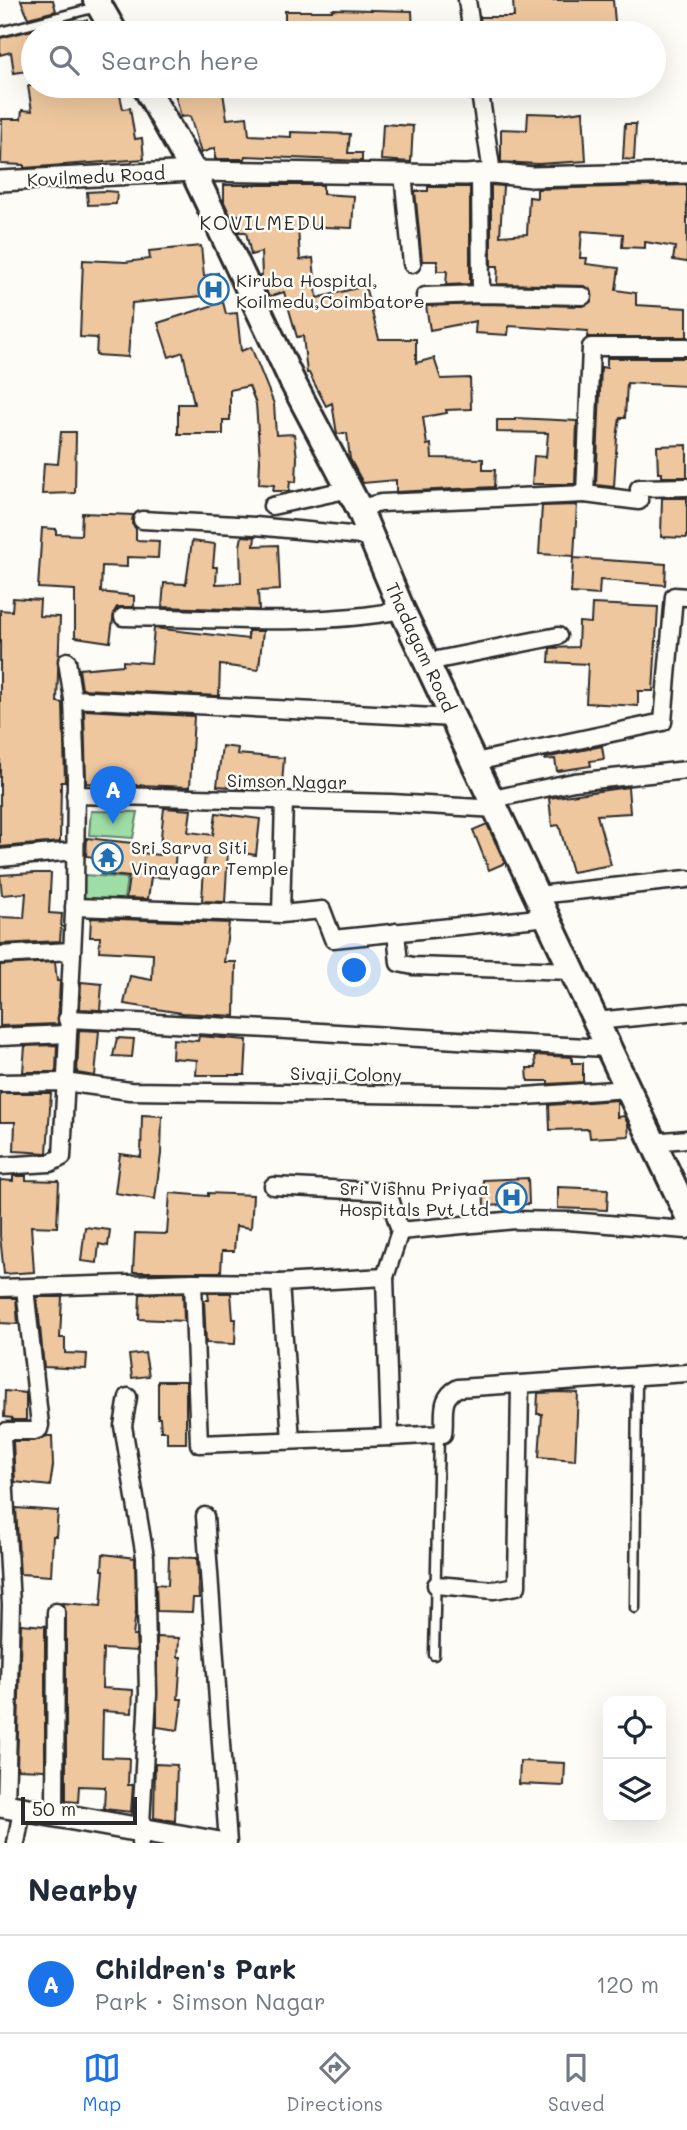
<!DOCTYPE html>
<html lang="en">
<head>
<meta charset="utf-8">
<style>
	body { margin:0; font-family:Mali,sans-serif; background:#f2f2f3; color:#1f2937 }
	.controls { position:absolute; right:21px; bottom:21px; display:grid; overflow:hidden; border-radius:14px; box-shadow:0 7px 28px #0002 }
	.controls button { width:63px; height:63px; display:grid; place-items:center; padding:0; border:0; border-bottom:2px solid #e0e1e3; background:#fff; color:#1f2937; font:35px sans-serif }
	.scale { position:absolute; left:21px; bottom:18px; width:116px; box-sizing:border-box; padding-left:7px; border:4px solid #2b2b2b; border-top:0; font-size:19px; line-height:24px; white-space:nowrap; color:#2b2b2b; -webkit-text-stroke:5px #fdfcf7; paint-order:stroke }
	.you { position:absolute; left:355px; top:971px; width:24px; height:24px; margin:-18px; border:5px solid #fff; border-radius:50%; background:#1a73e8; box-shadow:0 0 0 10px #1a73e833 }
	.badge { display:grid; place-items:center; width:46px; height:46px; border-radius:50%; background:#1a73e8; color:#fff; font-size:23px; font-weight:700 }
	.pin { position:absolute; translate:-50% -58px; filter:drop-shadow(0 2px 4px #0008) }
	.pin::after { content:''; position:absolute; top:37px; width:24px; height:21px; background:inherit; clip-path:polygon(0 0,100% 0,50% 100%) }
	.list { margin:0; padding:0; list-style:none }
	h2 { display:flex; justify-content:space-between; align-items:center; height:91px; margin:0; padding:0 28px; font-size:30px }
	h2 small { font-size:23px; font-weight:400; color:#747a83 }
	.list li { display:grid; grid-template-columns:46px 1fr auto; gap:21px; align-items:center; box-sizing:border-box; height:98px; padding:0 28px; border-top:2px solid #e0e1e3 }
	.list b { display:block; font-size:26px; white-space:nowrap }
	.list p { margin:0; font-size:23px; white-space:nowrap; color:#747a83 }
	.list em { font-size:23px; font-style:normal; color:#747a83 }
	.icon { flex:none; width:38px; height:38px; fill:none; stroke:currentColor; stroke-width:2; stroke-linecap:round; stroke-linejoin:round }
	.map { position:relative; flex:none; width:687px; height:1843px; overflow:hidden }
	.search { position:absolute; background:#fff; box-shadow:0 7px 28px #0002; left:21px; right:21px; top:21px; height:77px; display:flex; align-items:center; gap:18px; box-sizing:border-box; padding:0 24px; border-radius:38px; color:#747a83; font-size:26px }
	.sheet { height:189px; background:#fff }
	nav { display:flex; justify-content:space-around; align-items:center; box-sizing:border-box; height:98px; border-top:2px solid #e0e1e3; background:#fff; font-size:19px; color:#747a83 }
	nav a { display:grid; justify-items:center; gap:4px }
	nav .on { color:#1a73e8 }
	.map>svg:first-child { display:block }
	.green { fill:#9edea6; stroke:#648468; stroke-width:2 }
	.building { fill:#eec79e; stroke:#2b2b2b; stroke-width:2 }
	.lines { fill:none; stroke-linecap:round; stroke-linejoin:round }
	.service-casing { stroke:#2b2b2b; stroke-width:13 }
	.minor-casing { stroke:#2b2b2b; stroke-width:21 }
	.tertiary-casing { stroke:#2b2b2b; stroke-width:24 }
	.secondary-casing { stroke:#2b2b2b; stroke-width:28 }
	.primary-casing { stroke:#2b2b2b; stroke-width:30 }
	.service { stroke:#fdfcf7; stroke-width:8 }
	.minor { stroke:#fdfcf7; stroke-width:16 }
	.tertiary { stroke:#fdfcf7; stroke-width:19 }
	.secondary { stroke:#fdfcf7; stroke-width:23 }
	.primary { stroke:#fdfcf7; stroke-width:24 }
	.labels { text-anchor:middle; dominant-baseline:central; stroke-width:5; stroke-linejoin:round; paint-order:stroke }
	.street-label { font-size:18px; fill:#2b2b2b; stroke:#fdfcf7 }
	.poi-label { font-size:18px; fill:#2b2b2b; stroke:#fdfcf7; text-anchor:start }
	.neighbourhood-label { font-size:19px; letter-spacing:2px; fill:#2b2b2b; stroke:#fdfcf7 }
</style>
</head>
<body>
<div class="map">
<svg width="687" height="1843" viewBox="0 0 687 1843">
	<rect width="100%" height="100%" fill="#fdfcf7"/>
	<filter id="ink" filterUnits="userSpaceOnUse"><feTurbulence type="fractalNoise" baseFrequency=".0143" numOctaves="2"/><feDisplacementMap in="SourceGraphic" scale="14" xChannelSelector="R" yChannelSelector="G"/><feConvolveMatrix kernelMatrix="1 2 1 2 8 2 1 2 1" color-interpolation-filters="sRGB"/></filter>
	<g filter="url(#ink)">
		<g class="green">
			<polygon points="91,811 138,812 133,838 89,835"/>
			<polygon points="84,875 127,878 123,905 80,903"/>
		</g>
		<g class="building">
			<polygon points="21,0 53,0 56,11 28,18"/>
			<polygon points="513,0 613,0 616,33 482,33 480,17 514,17"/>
			<polygon points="332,9 412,11 413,33 285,33 285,11 332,11"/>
			<polygon points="87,20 89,33 33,33 33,70 14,73 11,52 0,55 0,38 60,23"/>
			<polygon points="28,86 118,86 123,109 130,108 135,139 142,138 144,159 24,168 24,165 1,164 2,119 21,119 22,110 32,111"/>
			<polygon points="173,86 222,86 227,119 247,117 249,135 291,137 291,132 350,134 348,153 362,153 362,161 245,156 244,159 215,159 215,148 201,153 190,116 181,117"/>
			<polygon points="583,111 586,161 538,164 501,162 501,129 527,130 528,113 560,114"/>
			<polygon points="383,124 413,126 411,162 381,160"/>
			<polygon points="625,124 636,124 634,160 623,159"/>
			<polygon points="224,185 323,185 323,194 354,196 352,228 298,226 300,260 313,258 317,298 365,286 379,339 416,339 416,363 434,358 441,379 470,378 471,409 446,410 447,413 423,417 427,445 431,444 432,458 483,459 483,470 495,470 494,487 396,492 396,480 363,483 350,459 347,433 337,434 332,403 326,406 309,373 307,373 303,336 297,337 284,292 269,297 260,276 262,275 261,252 251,255 246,232 239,232 239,215 230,215 224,202"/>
			<polygon points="491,185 503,186 500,236 527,234 529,197 537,198 537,189 687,185 687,262 673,260 675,247 645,242 645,248 622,247 623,234 582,231 580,258 587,258 586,264 619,268 616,290 636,293 636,305 687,308 687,337 587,337 588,331 509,326 508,335 475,333 476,321 430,330 426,306 481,304 583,306 592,301 592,292 584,286 497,284 498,266 491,266"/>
			<polygon points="428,187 470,187 470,284 446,285 447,271 437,271 437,261 422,261 415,191 428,191"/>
			<polygon points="105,191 117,192 116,204 88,205 87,192"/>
			<polygon points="201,246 204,276 218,273 222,294 132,303 128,357 96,355 97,338 80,337 83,260 126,262 150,259 149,251"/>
			<polygon points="223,302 226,314 237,313 241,351 251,347 274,404 276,435 294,434 297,458 296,482 290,481 289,491 273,491 274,485 259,484 260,460 256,404 249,386 230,390 230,420 223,420 223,434 178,434 178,404 194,404 183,352 169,357 158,323"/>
			<polygon points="607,358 687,358 687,386 627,383 625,418 620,418 617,437 614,487 596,485 601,367 607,368"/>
			<polygon points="515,418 577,421 575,484 532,484 534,456 546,457 548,433 497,432 497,420 515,420"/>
			<polygon points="61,432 76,432 75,493 42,494 44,463 58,464"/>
			<polygon points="687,445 687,477 662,477 662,473 658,473 657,446"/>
			<polygon points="662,498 687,498 687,538 661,537"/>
			<polygon points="577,505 574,556 539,554 542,506"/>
			<polygon points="82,513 133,515 132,524 136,529 136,540 159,541 158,558 127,557 127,567 102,566 101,592 134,596 134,607 117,607 114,612 110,642 75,637 75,590 38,588 42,528 56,529 56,534 81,535"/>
			<polygon points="242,536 255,537 254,546 278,545 280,590 258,591 259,610 162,607 164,583 186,584 192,541 215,544 213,567 217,567 216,584 241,583 240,546"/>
			<polygon points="573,558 666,564 665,585 600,580 599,595 571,593"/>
			<polygon points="13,598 40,600 39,616 60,617 57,702 63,703 65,782 61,782 60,842 0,847 0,610 12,611"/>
			<polygon points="592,604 658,607 653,691 638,691 638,706 586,703 588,664 549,662 550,648 578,647 579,622 591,623"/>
			<polygon points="154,628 248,639 248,631 263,631 259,667 258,670 220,665 219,696 82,689 79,669 123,665 123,661 151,663"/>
			<polygon points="84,710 194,716 190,787 86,783"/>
			<polygon points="222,746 238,748 237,754 284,758 282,784 262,783 261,789 217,786"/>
			<polygon points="602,746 604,759 590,761 591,766 557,771 555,759 545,760 545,758"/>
			<polygon points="628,787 630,813 597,815 611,865 572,872 559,825 552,826 549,798"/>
			<polygon points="164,808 191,810 188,832 213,835 216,813 260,819 256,855 228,851 225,902 202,901 205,850 176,847 174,878 151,877 148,899 126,898 129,877 101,874 101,858 86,856 87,838 132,843 132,852 159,855"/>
			<polygon points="487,824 505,863 489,870 473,830"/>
			<polygon points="35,873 51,873 49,913 62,914 60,941 0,944 0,917 24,918 26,893 2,895 0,875"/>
			<polygon points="91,918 229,923 224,962 236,962 235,1016 182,1013 124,1004 130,976 152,980 153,954 99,951 100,937 90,937"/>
			<polygon points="55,962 57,981 60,981 58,1024 0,1026 0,965"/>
			<polygon points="81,982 102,984 100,1010 80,1009"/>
			<polygon points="79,1030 99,1031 95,1076 77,1073"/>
			<polygon points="199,1036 247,1040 245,1075 196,1075 197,1060 172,1058 173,1039 198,1041"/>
			<polygon points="117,1038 134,1039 132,1057 113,1056"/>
			<polygon points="57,1045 56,1072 23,1072 25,1046"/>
			<polygon points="535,1055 572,1057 572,1063 583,1063 583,1082 548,1084 548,1081 528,1081 527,1068 536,1068"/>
			<polygon points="0,1093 51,1093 47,1153 14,1151 15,1122 0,1122"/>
			<polygon points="617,1100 617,1117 624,1116 628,1124 629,1136 590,1138 589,1129 550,1130 549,1105"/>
			<polygon points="142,1115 162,1116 161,1154 155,1199 115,1193 120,1154 141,1157"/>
			<polygon points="13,1176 26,1176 26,1180 59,1181 57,1227 31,1226 34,1272 4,1274 0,1236 0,1180 13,1181"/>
			<polygon points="528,1178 529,1204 484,1206 483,1180"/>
			<polygon points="558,1187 608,1189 607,1210 558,1208"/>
			<polygon points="170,1193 208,1196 208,1193 253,1195 251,1228 236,1226 234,1251 222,1251 221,1272 133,1272 135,1233 167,1234"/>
			<polygon points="85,1227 110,1230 108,1246 99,1244 97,1263 81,1261"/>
			<polygon points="183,1293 184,1321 139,1319 140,1294"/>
			<polygon points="208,1293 231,1293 233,1319 236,1319 235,1344 206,1343 204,1300 209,1300"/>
			<polygon points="37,1297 62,1297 60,1338 65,1338 65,1353 87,1354 86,1369 44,1367"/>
			<polygon points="0,1298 16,1298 18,1324 0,1323"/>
			<polygon points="145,1353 149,1376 132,1378 129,1355"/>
			<polygon points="158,1381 186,1381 186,1443 167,1443 167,1431 161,1431 160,1418 158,1418"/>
			<polygon points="5,1391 26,1393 26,1420 12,1420 12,1418 4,1417"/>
			<polygon points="561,1392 578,1393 575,1460 539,1457 542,1414 537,1414 538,1393"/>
			<polygon points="47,1436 52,1436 53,1466 50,1486 15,1482 13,1441 34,1441"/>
			<polygon points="16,1508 58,1511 56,1536 53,1536 51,1576 20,1574"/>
			<polygon points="103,1554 135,1558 136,1610 133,1636 136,1636 137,1651 103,1649 102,1688 133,1690 132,1713 103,1711 102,1757 129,1758 128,1785 133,1785 131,1812 104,1809 105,1787 79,1786 78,1802 66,1801 66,1612 62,1603 101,1606 104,1570 102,1570"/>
			<polygon points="169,1557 197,1558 199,1598 193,1598 192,1612 157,1611 156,1584 168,1585"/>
			<polygon points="21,1624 45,1626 45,1770 17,1769"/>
			<polygon points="157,1637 179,1638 178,1657 181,1657 178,1699 182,1699 178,1730 157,1727"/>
			<polygon points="520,1761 565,1763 564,1786 519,1784"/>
			<polygon points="155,1764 177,1765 175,1821 154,1818"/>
		</g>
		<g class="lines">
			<defs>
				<g id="service">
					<polyline points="0,32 97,7"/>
					<polyline points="635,1608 637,1376"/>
					<polyline points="434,1655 439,1436"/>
				</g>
				<g id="minor">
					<polyline points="467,0 472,33"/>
					<polyline points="479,86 492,173"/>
					<polyline points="403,174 412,264"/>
					<polyline points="480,174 481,294"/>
					<polyline points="425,296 481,294 583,296"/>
					<polyline points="585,494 639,501 639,488 687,487"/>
					<polyline points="272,506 350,489"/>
					<polyline points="359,508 381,503 585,494 591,347 687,347"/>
					<polyline points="142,520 255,526 372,537"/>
					<path d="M123,617C213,618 315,627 402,610"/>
					<polyline points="427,662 558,636"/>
					<polyline points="73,699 454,718"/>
					<polyline points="475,762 663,722 674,596 687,597"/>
					<polyline points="75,795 391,803 497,809"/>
					<polyline points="493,799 574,782 687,770"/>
					<polyline points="0,858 74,851"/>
					<polyline points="538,895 687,879"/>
					<polyline points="74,907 281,914 322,910 333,939 548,917"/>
					<polyline points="281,914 284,800"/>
					<polyline points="396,932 399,963 413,966 573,971"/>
					<polyline points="0,955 71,951"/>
					<path d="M67,1019C248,1026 428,1040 609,1048"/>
					<polyline points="596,1021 687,1012"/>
					<polyline points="0,1037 67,1034"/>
					<polyline points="0,1083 64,1082 130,1091 525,1096 628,1089"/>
					<polyline points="653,1142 687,1139"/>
					<polyline points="0,1166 50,1163 62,1157 75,893 76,778 73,699 67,661"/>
					<polyline points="273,1186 388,1192 400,1231 385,1277"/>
					<polyline points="400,1231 515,1220 568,1221 687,1230"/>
					<polyline points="193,1282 199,1444 390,1437"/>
					<polyline points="280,1283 291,1440"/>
					<path d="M0,1288L193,1282L280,1283L385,1277L390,1437L443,1434C446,1415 438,1399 458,1388L687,1373"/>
					<polyline points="128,1397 123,1426 145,1557 148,1694 140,1843"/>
					<polyline points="205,1516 228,1843"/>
					<polyline points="436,1585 494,1590 517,1586 520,1385"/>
					<polyline points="6,1806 11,1605 2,1436 7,1431 34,1431 39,1429 40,1425 25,1288"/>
					<polyline points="55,1815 56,1612"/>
					<polyline points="16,1843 22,1810"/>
				</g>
				<polyline id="tertiary" points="0,181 193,171 466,175 492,173 532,177 687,173"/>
				<polyline id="secondary" points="0,1805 214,1843"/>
				<g id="primary">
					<polyline points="96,0 115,33"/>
					<polyline points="145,86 193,171 292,381 359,508 402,610 687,1214"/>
				</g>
			</defs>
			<use href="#service" class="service-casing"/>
			<use href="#minor" class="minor-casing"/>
			<use href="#tertiary" class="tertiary-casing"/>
			<use href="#secondary" class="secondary-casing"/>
			<use href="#primary" class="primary-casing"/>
			<use href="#service" class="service"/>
			<use href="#minor" class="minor"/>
			<use href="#tertiary" class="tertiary"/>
			<use href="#secondary" class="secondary"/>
			<use href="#primary" class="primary"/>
		</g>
	</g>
	<defs>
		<symbol id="hospital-ring" viewBox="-11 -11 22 22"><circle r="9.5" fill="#fdfcf7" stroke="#1f6fb2" stroke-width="1.5"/><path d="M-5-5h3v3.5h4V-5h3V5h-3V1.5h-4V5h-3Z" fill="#1f6fb2"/></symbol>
		<symbol id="temple-ring" viewBox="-11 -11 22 22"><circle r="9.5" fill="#fdfcf7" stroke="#1f6fb2" stroke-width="1.5"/><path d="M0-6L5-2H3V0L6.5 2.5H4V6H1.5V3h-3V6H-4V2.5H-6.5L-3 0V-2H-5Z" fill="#1f6fb2"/></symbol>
	</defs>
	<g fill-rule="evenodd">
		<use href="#hospital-ring" x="196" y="272" width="35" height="35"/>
		<use href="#temple-ring" x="90" y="840" width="35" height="35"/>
		<use href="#hospital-ring" x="494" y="1180" width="35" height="35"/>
	</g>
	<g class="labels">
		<g class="street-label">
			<text transform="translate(96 176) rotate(-3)">Kovilmedu Road</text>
			<text transform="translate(421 647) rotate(65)">Thadagam Road</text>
			<text transform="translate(287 781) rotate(1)">Simson Nagar</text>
			<text transform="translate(346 1074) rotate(1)">Sivaji Colony</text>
		</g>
		<g class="poi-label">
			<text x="236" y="280">Kiruba Hospital,<tspan x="236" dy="21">Koilmedu,Coimbatore</tspan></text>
			<text x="131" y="847">Sri Sarva Siti<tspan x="131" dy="21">Vinayagar Temple</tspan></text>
			<text x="489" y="1188" text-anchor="end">Sri Vishnu Priyaa<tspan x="489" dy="21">Hospitals Pvt Ltd</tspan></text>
		</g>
		<g class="neighbourhood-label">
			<text x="263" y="222">KOVILMEDU</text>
		</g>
	</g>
</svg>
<div class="controls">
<button><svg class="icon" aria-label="locate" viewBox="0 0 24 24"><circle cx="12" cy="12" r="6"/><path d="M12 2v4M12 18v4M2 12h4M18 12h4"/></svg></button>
<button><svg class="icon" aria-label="layers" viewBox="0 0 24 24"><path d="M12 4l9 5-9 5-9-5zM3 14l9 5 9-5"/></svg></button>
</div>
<div class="scale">50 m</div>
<div class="you"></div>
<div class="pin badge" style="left:113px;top:824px">A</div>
<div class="search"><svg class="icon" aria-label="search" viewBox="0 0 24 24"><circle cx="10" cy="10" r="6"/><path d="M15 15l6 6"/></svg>Search here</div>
</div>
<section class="sheet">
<h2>Nearby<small></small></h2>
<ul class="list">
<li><span class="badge">A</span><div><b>Children's Park</b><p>Park · Simson Nagar</p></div><em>120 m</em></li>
</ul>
</section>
<nav>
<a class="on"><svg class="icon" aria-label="map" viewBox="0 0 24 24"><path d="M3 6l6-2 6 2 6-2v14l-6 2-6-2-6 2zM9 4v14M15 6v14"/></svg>Map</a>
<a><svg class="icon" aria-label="directions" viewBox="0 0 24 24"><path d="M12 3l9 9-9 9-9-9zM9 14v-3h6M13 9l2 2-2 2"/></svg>Directions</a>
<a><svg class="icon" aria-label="saved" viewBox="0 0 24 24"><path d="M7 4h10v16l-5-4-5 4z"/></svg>Saved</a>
</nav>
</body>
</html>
